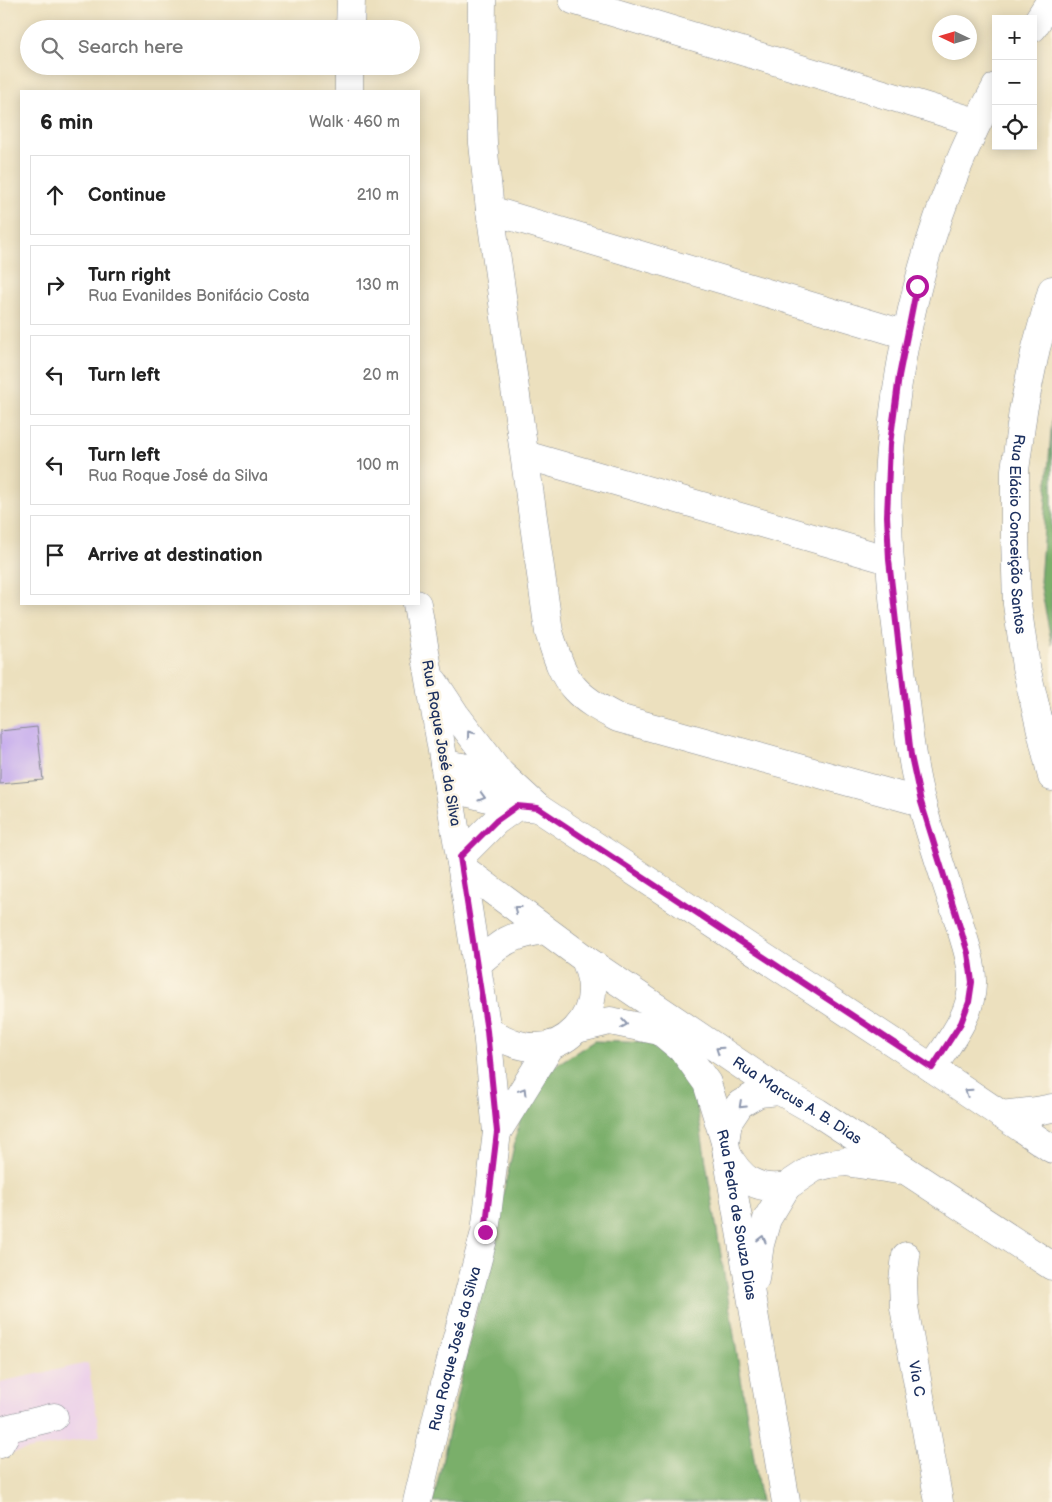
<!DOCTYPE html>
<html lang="en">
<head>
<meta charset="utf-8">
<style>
	body { margin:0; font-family:"Balsamiq Sans",sans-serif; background:#f6f6f6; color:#222 }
	.controls { position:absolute; right:15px; top:15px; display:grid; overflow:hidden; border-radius:0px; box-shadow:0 2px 12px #0003 }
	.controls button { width:45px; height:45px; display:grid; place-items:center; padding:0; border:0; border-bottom:1px solid #e0e0e0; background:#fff; color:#222; font:25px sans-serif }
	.compass { position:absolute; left:932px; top:15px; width:45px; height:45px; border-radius:50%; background:#fff; box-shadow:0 2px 12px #0003; rotate:274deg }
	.stop { position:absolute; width:15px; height:15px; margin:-11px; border:4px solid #b5179e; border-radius:50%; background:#fff }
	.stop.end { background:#b5179e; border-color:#fff; box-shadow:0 1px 5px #0008 }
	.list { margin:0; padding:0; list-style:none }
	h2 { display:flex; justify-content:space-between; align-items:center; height:65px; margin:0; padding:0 20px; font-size:21px }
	h2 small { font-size:16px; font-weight:400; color:#767676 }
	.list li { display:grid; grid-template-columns:32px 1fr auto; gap:15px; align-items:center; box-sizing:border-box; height:80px; margin:0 10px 10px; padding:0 10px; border:1px solid #e0e0e0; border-radius:0px }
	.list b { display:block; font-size:19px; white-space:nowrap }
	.list p { margin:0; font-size:16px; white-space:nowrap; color:#767676 }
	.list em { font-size:16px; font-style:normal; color:#767676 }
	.icon { flex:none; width:28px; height:28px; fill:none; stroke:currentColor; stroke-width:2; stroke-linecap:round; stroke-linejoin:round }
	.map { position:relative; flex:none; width:1052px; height:1502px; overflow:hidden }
	.search { position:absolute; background:#fff; box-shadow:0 2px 12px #0003; left:20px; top:20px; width:400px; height:55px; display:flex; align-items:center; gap:12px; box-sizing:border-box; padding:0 18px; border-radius:28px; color:#767676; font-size:19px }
	.panel { position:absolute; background:#fff; box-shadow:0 2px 12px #0003; left:20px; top:90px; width:400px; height:515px; border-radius:0px }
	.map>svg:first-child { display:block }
	.built { fill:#ecd1e9 }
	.forest { fill:#7aaf6b; stroke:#4a6f64 }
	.building { fill:#c2a7ee }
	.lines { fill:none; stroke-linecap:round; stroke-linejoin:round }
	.minor-casing { stroke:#84888e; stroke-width:29 }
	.minor { stroke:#fff; stroke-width:28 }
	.oneway { stroke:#8d97ae }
	.route { stroke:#b5179e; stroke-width:6 }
	.labels { text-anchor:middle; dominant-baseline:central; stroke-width:5; stroke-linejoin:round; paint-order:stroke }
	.street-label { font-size:15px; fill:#1b2f5e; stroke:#fcf5e5 }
</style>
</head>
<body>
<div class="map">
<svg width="1052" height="1502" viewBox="0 0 1052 1502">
	<rect width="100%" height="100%" fill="#fcf5e5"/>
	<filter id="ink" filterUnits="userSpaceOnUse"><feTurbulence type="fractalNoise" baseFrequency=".02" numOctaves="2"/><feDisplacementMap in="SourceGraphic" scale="10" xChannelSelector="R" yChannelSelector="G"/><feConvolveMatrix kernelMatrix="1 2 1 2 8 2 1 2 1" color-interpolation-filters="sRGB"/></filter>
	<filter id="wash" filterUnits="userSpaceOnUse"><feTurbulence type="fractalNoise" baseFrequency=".0096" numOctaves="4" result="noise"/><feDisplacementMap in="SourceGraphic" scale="20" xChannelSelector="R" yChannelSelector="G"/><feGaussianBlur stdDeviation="1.12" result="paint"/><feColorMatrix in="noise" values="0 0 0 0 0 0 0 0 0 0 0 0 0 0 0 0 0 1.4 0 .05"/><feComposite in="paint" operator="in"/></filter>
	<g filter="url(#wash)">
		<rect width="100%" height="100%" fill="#ece0be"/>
		<polygon class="built" points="88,1363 100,1436 0,1455 0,1382"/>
		<g class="forest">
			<polygon points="1052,417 1052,645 1040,582"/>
			<polygon points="594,1041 657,1043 694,1088 761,1502 433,1502 521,1115 531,1091 556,1065"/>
		</g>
		<g id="blocks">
			<polygon class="building" points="37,727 43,780 0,784 0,731"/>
		</g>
	</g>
	<g filter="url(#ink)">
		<use href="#blocks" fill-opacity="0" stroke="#84888e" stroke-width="1"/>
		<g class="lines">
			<defs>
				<g id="minor">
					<path d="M482,0L481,89L483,143L490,210L549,632C555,651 561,674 575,689C587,702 603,710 618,718L921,802"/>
					<polyline points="573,0 976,122"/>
					<polyline points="1033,28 1051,0"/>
					<polyline points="350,29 351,0"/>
					<polyline points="349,66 349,91"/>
					<polyline points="490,210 907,335"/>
					<path id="s1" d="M1052,290L1036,348L1023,411L1015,470V536L1017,604L1026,667L1052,777"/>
					<polyline points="525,455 889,560"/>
					<polyline points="434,682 455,714 500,773 538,808 932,1068 1052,1149"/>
					<polyline points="444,764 500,773"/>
					<polyline points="448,787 517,806"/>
					<polyline points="460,857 496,821 517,806 538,808"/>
					<path id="s2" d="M462,868L585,959L780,1091L817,1112L1052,1266"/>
					<path d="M477,964C503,941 509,936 544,930"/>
					<path id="s3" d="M577,1029L610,1021L660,1031L684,1051L707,1083L725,1142L786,1502"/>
					<path d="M487,1031C502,1038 517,1047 534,1047C566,1049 593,1019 592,988C592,978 588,968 585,959"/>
					<path d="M932,1068C949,1042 973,1014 972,981C972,959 963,937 957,916C945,879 932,842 922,804C911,762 907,720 902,677C896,625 889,572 888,519C886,484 890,447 894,412C908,299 941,187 996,87"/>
					<polyline points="1001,1115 1037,1111 1052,1108"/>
					<polyline points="497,1132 551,1045"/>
					<polyline points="725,1142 728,1122 740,1104 759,1093 780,1091"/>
					<path d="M727,1154C741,1180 757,1191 787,1186"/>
					<path id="s4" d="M906,1256L903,1281L904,1307L939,1502"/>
					<polyline points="755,1279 760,1244 767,1219 787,1186 814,1168 830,1164 845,1162 898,1170"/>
					<polyline points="0,1444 9,1428 54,1417"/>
					<path id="s5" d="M417,1502L446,1379L485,1232L497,1132L487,1031L460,857L417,604"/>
				</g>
			</defs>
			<use href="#minor" class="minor-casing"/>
			<use href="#minor" class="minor"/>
		</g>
		<defs><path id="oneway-chevron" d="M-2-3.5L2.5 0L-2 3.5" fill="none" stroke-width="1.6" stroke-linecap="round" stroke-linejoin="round" transform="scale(1.25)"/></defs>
		<g class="oneway">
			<use href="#oneway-chevron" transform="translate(470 734) rotate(-127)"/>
			<use href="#oneway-chevron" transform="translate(482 797) rotate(16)"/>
			<use href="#oneway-chevron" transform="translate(517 909) rotate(-143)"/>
			<use href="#oneway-chevron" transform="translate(624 1024) rotate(9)"/>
			<use href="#oneway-chevron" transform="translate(719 1050) rotate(-146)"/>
			<use href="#oneway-chevron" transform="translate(523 1091) rotate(-59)"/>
			<use href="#oneway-chevron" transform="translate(968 1092) rotate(-146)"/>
			<use href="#oneway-chevron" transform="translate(742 1105) rotate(137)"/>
			<use href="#oneway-chevron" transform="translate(762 1239) rotate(-76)"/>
		</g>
	</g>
	<g class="lines" filter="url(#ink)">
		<polyline class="route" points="485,1232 497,1132 487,1031 460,857 496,821 517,806 538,808 932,1068 961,1023 969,1002 972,982 968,953 921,802 911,756 889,560 887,516 890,444 899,376 917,286"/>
	</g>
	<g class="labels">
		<g class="street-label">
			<text stroke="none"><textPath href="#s1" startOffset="248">Rua Elácio Conceição Santos</textPath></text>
			<text transform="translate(441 743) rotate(80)">Rua Roque José da Silva</text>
			<text stroke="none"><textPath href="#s2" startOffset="408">Rua Marcus A. B. Dias</textPath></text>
			<text stroke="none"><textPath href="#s3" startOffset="291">Rua Pedro de Souza Dias</textPath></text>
			<text stroke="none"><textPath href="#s5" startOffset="158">Rua Roque José da Silva</textPath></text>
			<text stroke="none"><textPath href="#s4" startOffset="124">Via C</textPath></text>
		</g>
	</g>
</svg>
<div class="controls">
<button>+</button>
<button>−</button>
<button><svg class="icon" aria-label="locate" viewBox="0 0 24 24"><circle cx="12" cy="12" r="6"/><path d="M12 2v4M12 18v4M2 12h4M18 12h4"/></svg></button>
</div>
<svg class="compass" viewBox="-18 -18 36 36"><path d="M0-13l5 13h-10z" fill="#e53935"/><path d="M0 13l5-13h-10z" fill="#767676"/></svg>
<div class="stop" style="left:917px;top:286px"></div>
<div class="stop end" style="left:485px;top:1232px"></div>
<div class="search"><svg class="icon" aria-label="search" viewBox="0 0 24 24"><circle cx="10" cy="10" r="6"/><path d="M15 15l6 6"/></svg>Search here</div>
<section class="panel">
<h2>6 min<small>Walk · 460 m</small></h2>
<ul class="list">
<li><svg class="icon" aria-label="ahead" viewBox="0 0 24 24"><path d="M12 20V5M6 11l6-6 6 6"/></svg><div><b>Continue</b></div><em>210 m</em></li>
<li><svg class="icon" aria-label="right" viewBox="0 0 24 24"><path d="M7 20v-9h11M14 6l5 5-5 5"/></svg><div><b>Turn right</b><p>Rua Evanildes Bonifácio Costa</p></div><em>130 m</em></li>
<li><svg class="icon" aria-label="left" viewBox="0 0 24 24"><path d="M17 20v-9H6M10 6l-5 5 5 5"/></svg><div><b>Turn left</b></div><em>20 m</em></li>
<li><svg class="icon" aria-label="left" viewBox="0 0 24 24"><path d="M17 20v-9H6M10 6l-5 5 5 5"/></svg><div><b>Turn left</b><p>Rua Roque José da Silva</p></div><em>100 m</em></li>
<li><svg class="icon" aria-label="arrive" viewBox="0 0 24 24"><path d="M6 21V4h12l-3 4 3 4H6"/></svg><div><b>Arrive at destination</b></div></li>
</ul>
</section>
</div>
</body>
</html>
